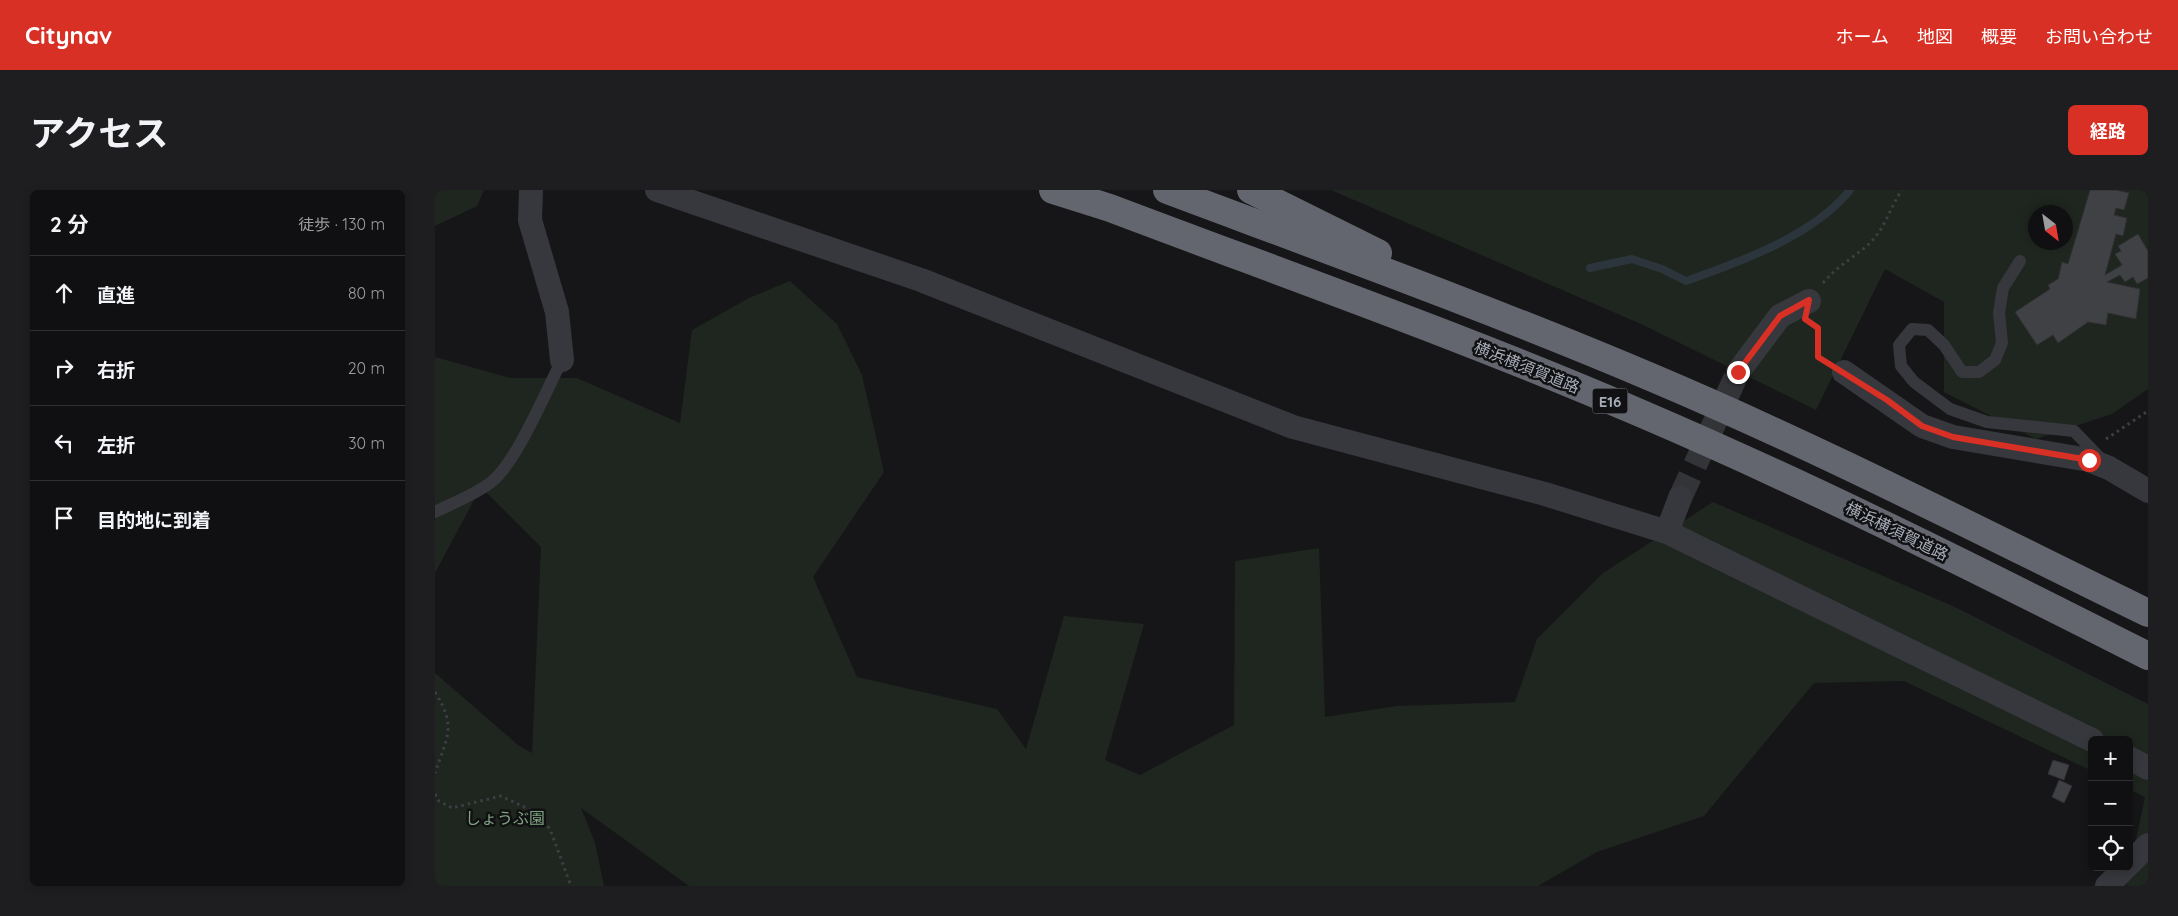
<!DOCTYPE html>
<html lang="ja">
<head>
<meta charset="utf-8">
<style>
	body { margin:0; font-family:Quicksand,"Noto Sans JP",sans-serif; background:#1e1e20; color:#f1f3f6 }
	.controls { position:absolute; right:15px; bottom:15px; display:grid; overflow:hidden; border-radius:8px; box-shadow:0 2px 8px #0003 }
	.controls button { width:45px; height:45px; display:grid; place-items:center; padding:0; border:0; border-bottom:1px solid #303032; background:#101012; color:#f1f3f6; font:25px sans-serif }
	.compass { position:absolute; left:1593px; top:15px; width:45px; height:45px; border-radius:50%; background:#101012; box-shadow:0 2px 8px #0003; rotate:149deg }
	.stop { position:absolute; width:15px; height:15px; margin:-11px; border:4px solid #d93025; border-radius:50%; background:#fff }
	.stop.end { background:#d93025; border-color:#fff; box-shadow:0 1px 5px #0008 }
	.list { margin:0; padding:0; list-style:none }
	h2 { display:flex; justify-content:space-between; align-items:center; height:65px; margin:0; padding:0 20px; font-size:21px }
	h2 small { font-size:16px; font-weight:400; color:#9c9d9f }
	.list li { display:grid; grid-template-columns:32px 1fr auto; gap:15px; align-items:center; box-sizing:border-box; height:75px; padding:0 20px; border-top:1px solid #303032 }
	.list b { display:block; font-size:19px; white-space:nowrap }
	.list em { font-size:16px; font-style:normal; color:#9c9d9f }
	.icon { flex:none; width:28px; height:28px; fill:none; stroke:currentColor; stroke-width:2; stroke-linecap:round; stroke-linejoin:round }
	.map { position:relative; flex:none; width:1713px; height:696px; overflow:hidden; border-radius:8px }
	header { display:flex; align-items:center; gap:30px; box-sizing:border-box; height:70px; padding:0 25px; background:#d93025; color:#fff }
	header strong { font-size:24px }
	nav { display:flex; gap:28px; margin-inline-start:auto; font-size:18px }
	.intro { display:flex; align-items:center; justify-content:space-between; box-sizing:border-box; height:120px; padding:0 30px }
	h1 { margin:0; font-size:35px }
	.button { padding:12px 22px; border-radius:8px; background:#d93025; color:#fff; font-size:18px; font-weight:700 }
	main { display:flex; gap:30px; padding:0 30px }
	aside { flex:1; background:#101012; border-radius:8px; box-shadow:0 2px 8px #0003 }
	.map>svg:first-child { display:block }
	.green { fill:#1e261f; fill-rule:evenodd }
	.lines { fill:none; stroke-linecap:round; stroke-linejoin:round }
	.stream { stroke:#2c353c; stroke-width:8 }
	.building { fill:#404145; stroke:#303034 }
	.minor-tunnel { stroke:#333438; stroke-width:24; stroke-dasharray:24 12; stroke-linecap:butt }
	.path { stroke:#3d3f44; stroke-width:3; stroke-dasharray:2.5 4; stroke-linecap:butt }
	.service { stroke:#37383d; stroke-width:12 }
	.minor { stroke:#37383d; stroke-width:24 }
	.motorway { stroke:#63666e; stroke-width:28 }
	.route { stroke:#d93025; stroke-width:6 }
	.labels { text-anchor:middle; dominant-baseline:central; stroke-width:5; stroke-linejoin:round; paint-order:stroke }
	.shield { fill:#111113; stroke:#7b7e86; stroke-width:1 }
	.shield-label { font-size:15px; font-weight:bold; fill:#a8adb8 }
	.street-label { font-size:16px; fill:#a8adb8; stroke:#111113 }
	.park-label { font-size:16px; fill:#7fa381; stroke:#111113 }
</style>
</head>
<body>
<header>
<strong>Citynav</strong>
<nav><a>ホーム</a><a>地図</a><a>概要</a><a>お問い合わせ</a></nav>
</header>
<div class="intro"><h1>アクセス</h1><a class="button">経路</a></div>
<main>
<aside>
<h2>2 分<small>徒歩 · 130 m</small></h2>
<ul class="list">
<li><svg class="icon" aria-label="ahead" viewBox="0 0 24 24"><path d="M12 20V5M6 11l6-6 6 6"/></svg><div><b>直進</b></div><em>80 m</em></li>
<li><svg class="icon" aria-label="right" viewBox="0 0 24 24"><path d="M7 20v-9h11M14 6l5 5-5 5"/></svg><div><b>右折</b></div><em>20 m</em></li>
<li><svg class="icon" aria-label="left" viewBox="0 0 24 24"><path d="M17 20v-9H6M10 6l-5 5 5 5"/></svg><div><b>左折</b></div><em>30 m</em></li>
<li><svg class="icon" aria-label="arrive" viewBox="0 0 24 24"><path d="M6 21V4h12l-3 4 3 4H6"/></svg><div><b>目的地に到着</b></div></li>
</ul>
</aside>
<div class="map">
<svg width="1713" height="696" viewBox="0 0 1713 696">
	<rect width="100%" height="100%" fill="#161618"/>
	<g class="green">
		<polygon points="0,0 49,0 42,16 0,36"/>
		<path d="M896,0H1713V199L1677,224L1601,249L1509,202V112L1450,79L1381,220L1206,134ZM1600,22H1630V52H1600Z"/>
		<polygon points="355,91 402,134 427,185 449,282 378,387 422,487 562,519 591,559 629,426 709,434 670,570 705,585 799,535 800,371 884,358 890,527 962,516 1080,512 1102,449 1168,383 1278,312 1522,418 1713,514 1713,696 1691,696 1710,607 1694,599 1694,550 1657,550 1657,581 1469,491 1379,493 1269,626 1162,662 1103,696 254,696 146,618 160,653 169,696 0,696 0,483 83,555 97,563 106,357 46,297 0,383 0,167 75,188 142,188 245,233 257,140 314,108"/>
	</g>
	<g class="lines">
		<path class="stream" d="M1155,78L1197,69L1227,79L1251,91C1305,72 1378,46 1415,0"/>
	</g>
	<g class="building">
		<polygon points="1655,0 1681,0 1694,3 1689,20 1681,18 1679,25 1692,28 1688,46 1681,44 1670,85 1687,75 1680,64 1686,61 1683,56 1703,44 1713,61 1713,88 1702,94 1698,87 1690,92 1685,85 1672,92 1705,99 1701,129 1673,123 1671,135 1653,132 1623,153 1618,145 1602,155 1580,122 1615,99 1613,95 1623,89 1627,72 1633,74"/>
		<polygon points="1618,570 1634,575 1629,590 1613,584"/>
		<polygon points="1624,590 1637,596 1629,613 1617,607"/>
	</g>
	<g class="lines">
		<polyline class="minor-tunnel" points="1245,308 1303,182"/>
		<g class="path">
			<path d="M1388,93C1402,76 1420,67 1435,53C1451,37 1455,17 1467,0"/>
			<polyline points="1380,136 1383,138 1383,167 1388,170"/>
			<polyline points="1671,249 1713,221"/>
			<path d="M0,502C22,537 12,547 0,583"/>
			<polyline points="0,604 4,611 17,618 66,606 100,622 115,639 136,696"/>
		</g>
		<g class="service">
			<polyline points="1585,71 1568,98 1564,123 1567,153 1560,170 1544,182 1527,182 1509,155 1493,140 1477,139 1464,155 1466,176 1479,192 1515,219 1552,232 1639,241 1667,270"/>
			<path d="M0,322C18,313 39,305 55,293C81,274 111,201 127,170"/>
		</g>
		<g class="minor">
			<polyline points="96,0 95,30 122,122 127,170"/>
			<polyline points="222,0 486,90 858,237 1110,304 1232,342 1657,550"/>
			<polyline points="1303,182 1345,126 1374,111"/>
			<polyline points="1409,182 1487,236 1518,247 1654,270 1674,278 1713,301"/>
			<polyline points="1232,342 1245,308"/>
			<polyline points="1694,568 1713,578"/>
			<polyline points="1694,674 1713,655"/>
			<polyline points="1672,696 1691,677"/>
		</g>
		<g class="motorway">
			<path d="M618,0L675,18C852,85 1031,148 1205,223C1378,297 1545,381 1713,466"/>
			<path d="M732,0C895,61 1058,120 1218,188C1386,259 1549,343 1713,423"/>
			<polyline points="816,0 943,63"/>
		</g>
	</g>
	<g class="lines">
		<polyline class="route" points="1303,182 1345,126 1374,110 1370,129 1383,138 1383,167 1452,210 1487,236 1518,247 1654,270"/>
	</g>
	<g class="labels">
		<rect class="shield" x="1157.5" y="198.5" width="35" height="25" rx="4"/>
		<g class="shield-label">
			<text x="1175" y="211">E16</text>
		</g>
		<g class="street-label">
			<text transform="translate(1092 177) rotate(22)">横浜横須賀道路</text>
			<text transform="translate(1462 341) rotate(26)">横浜横須賀道路</text>
		</g>
		<g class="park-label">
			<text x="70" y="628">しょうぶ園</text>
		</g>
	</g>
</svg>
<div class="controls">
<button>+</button>
<button>−</button>
<button><svg class="icon" aria-label="locate" viewBox="0 0 24 24"><circle cx="12" cy="12" r="6"/><path d="M12 2v4M12 18v4M2 12h4M18 12h4"/></svg></button>
</div>
<svg class="compass" viewBox="-18 -18 36 36"><path d="M0-13l5 13h-10z" fill="#e53935"/><path d="M0 13l5-13h-10z" fill="#9c9d9f"/></svg>
<div class="stop" style="left:1654px;top:270px"></div>
<div class="stop end" style="left:1303px;top:182px"></div>
</div>
</main>
</body>
</html>
